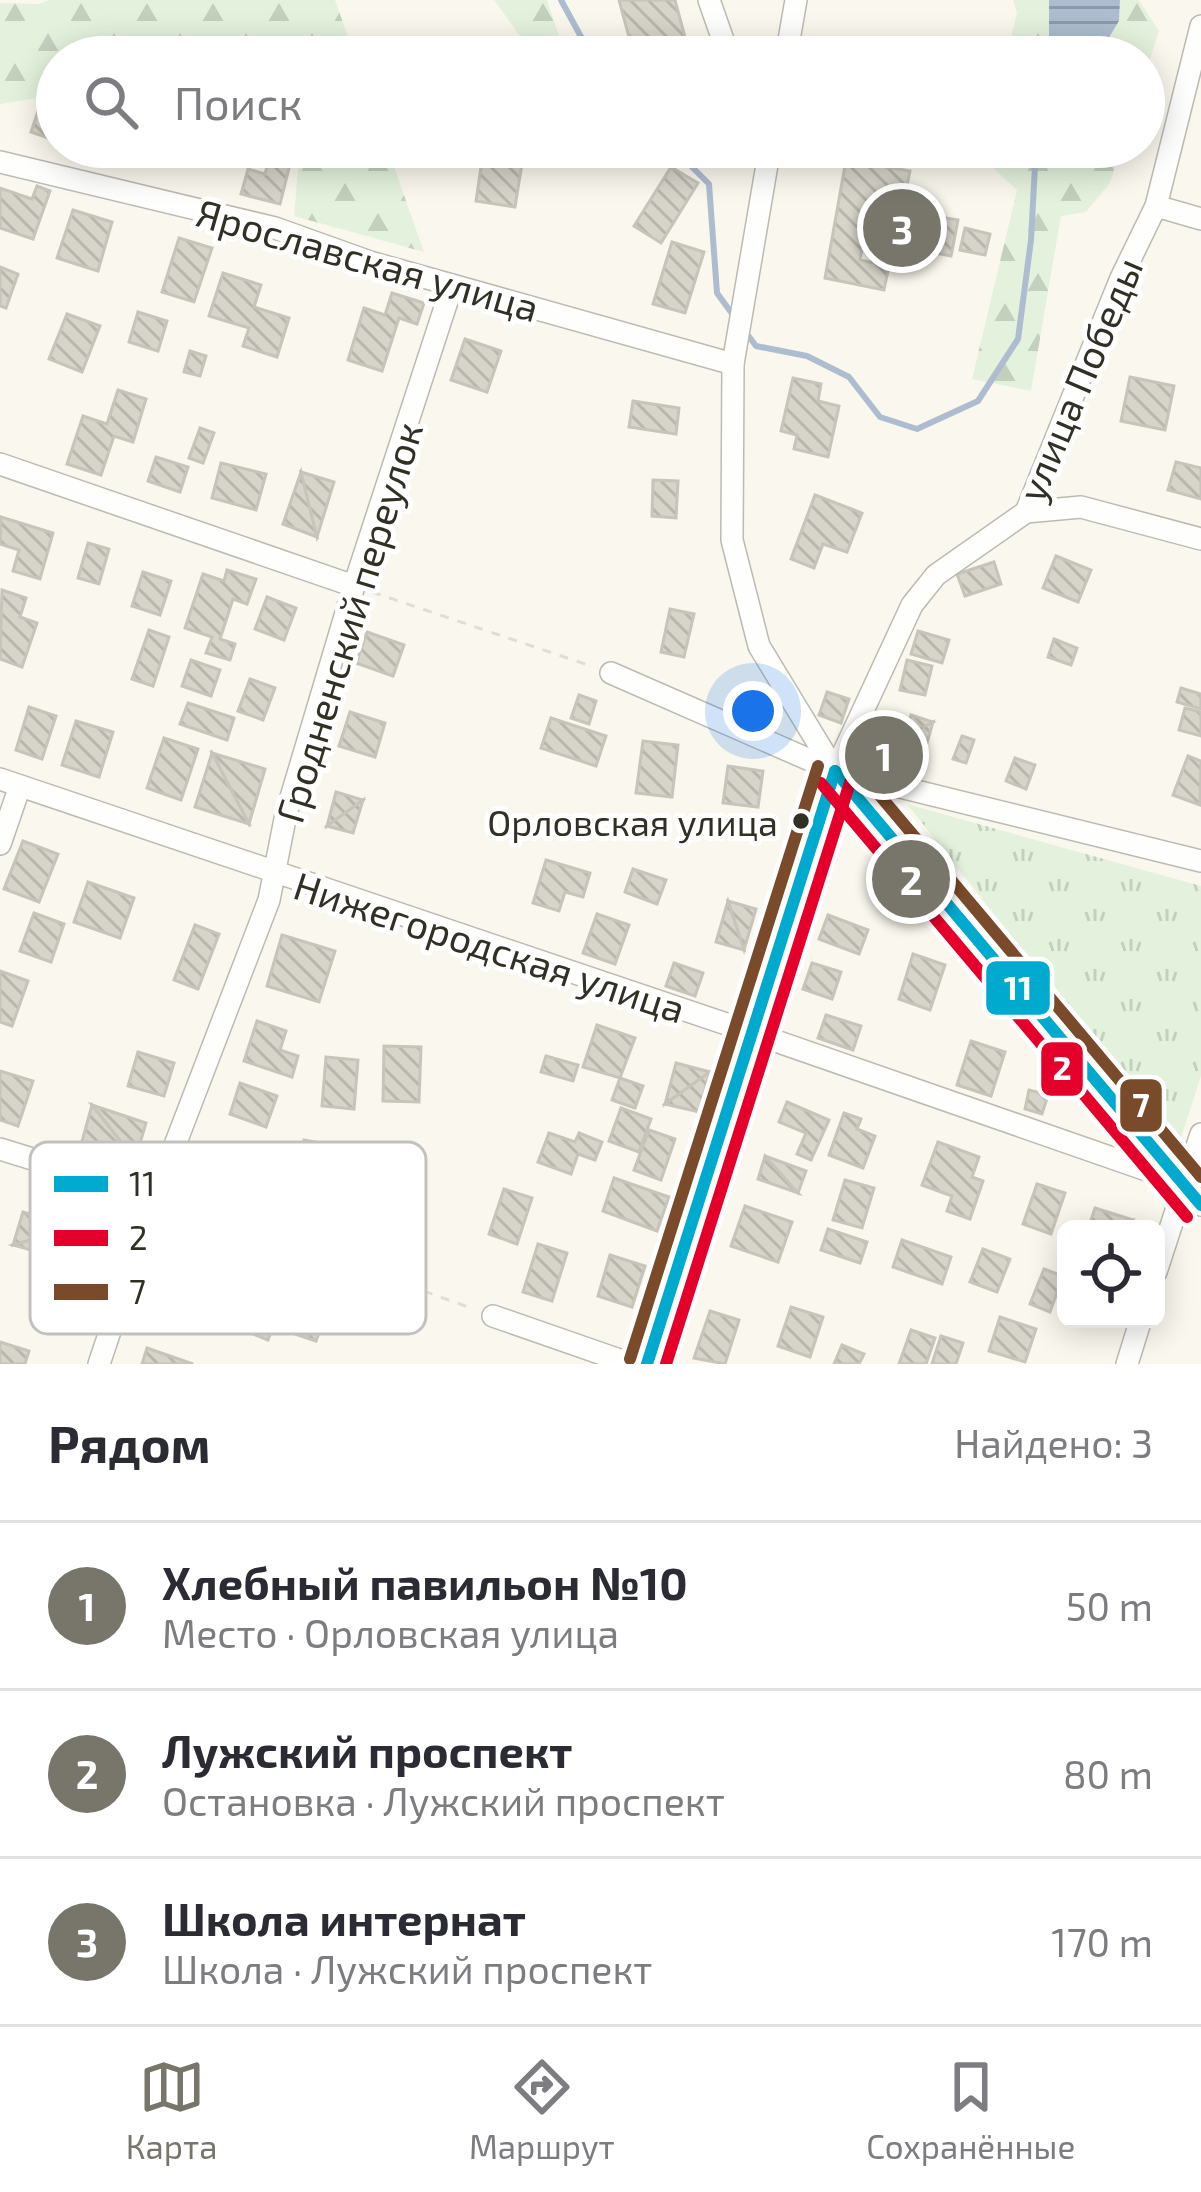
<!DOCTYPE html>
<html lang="ru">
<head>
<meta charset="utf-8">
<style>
	body { margin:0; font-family:"Exo 2",sans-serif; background:#f2f2f3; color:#2b2b33 }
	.controls { position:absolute; right:36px; bottom:36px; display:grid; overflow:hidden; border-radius:18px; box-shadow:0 6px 30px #0003 }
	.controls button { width:108px; height:108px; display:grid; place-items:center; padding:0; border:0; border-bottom:3px solid #e1e1e2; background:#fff; color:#2b2b33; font:60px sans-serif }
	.you { position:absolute; left:753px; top:711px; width:42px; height:42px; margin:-30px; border:9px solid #fff; border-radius:50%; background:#1a73e8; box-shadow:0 0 0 18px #1a73e833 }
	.badge { display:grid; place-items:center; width:78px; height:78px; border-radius:50%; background:#78766b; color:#fff; font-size:39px; font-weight:700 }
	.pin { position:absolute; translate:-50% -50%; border:6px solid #fff; box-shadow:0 3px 12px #0006 }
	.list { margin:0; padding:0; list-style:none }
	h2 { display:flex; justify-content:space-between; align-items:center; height:156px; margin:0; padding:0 48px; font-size:51px }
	h2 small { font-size:39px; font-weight:400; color:#7c7c81 }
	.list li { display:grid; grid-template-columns:78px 1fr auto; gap:36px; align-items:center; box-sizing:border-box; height:168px; padding:0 48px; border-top:3px solid #e1e1e2 }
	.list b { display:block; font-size:45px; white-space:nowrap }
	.list p { margin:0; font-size:39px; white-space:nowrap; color:#7c7c81 }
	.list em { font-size:39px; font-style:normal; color:#7c7c81 }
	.icon { flex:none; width:66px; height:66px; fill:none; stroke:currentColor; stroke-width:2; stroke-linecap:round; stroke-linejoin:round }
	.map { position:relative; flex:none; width:1201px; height:1364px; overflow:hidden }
	.search { position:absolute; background:#fff; box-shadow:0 6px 30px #0003; left:36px; right:36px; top:36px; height:132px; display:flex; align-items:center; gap:30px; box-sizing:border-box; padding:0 42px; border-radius:66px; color:#7c7c81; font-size:45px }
	.sheet { height:660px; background:#fff }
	nav { display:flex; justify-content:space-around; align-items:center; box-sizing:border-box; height:168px; border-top:3px solid #e1e1e2; background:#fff; font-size:33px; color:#7c7c81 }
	nav a { display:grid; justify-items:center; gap:6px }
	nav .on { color:#78766b }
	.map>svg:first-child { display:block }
	.forest { fill:url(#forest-firs) }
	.park { fill:url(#park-tufts) }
	.water { fill:url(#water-rules) }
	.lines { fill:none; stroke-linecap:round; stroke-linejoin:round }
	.stream { stroke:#adbdcf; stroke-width:6 }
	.building { fill:url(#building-back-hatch); stroke:#c7c4bb; stroke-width:3 }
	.minor-casing { stroke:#bcbab1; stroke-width:24 }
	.path { stroke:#deddda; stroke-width:3; stroke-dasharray:9 9; stroke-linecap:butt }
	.minor { stroke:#fefefc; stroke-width:21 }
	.bus-1-casing { stroke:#fff; stroke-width:21 }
	.bus-2-casing { stroke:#fff; stroke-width:21 }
	.bus-3-casing { stroke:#fff; stroke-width:21 }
	.bus-1 { stroke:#00a9ce; stroke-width:12 }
	.bus-2 { stroke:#e4002b; stroke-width:12 }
	.bus-3 { stroke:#7a4b2a; stroke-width:12 }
	.bus-dot { fill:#323025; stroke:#fff; stroke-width:4.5 }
	.labels { text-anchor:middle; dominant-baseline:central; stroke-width:10; stroke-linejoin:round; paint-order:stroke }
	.bus-label { font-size:36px; fill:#323025; stroke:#fff; text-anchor:end }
	.street-label { font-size:39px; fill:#323025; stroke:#fff }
	.key { fill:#fff; stroke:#c2c1be; stroke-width:3 }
	.key-label { font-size:33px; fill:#323025 }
	.line-badge { stroke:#fff; stroke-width:4.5 }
	.badge-label { font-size:33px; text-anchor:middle; font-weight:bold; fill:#fff }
</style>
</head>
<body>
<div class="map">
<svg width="1201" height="1364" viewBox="0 0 1201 1364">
	<defs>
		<pattern id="forest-firs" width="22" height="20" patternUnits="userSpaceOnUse" patternTransform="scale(3)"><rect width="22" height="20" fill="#e4f2dd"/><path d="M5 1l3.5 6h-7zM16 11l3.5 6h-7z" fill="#c4d0be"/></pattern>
		<pattern id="park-tufts" width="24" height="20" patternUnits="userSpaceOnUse" patternTransform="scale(3)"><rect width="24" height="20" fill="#e4f2dd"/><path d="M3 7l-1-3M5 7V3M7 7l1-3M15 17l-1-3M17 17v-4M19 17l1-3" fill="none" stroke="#c4d0be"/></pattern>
		<pattern id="water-rules" width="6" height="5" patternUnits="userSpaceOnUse" patternTransform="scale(3)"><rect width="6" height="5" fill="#adbdcf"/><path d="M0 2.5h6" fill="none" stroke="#8d9aa8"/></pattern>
		<pattern id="building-back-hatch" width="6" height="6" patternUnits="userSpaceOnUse" patternTransform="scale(3)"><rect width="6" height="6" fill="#d7d4ca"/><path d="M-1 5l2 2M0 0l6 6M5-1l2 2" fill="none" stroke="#b9b6ad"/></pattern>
	</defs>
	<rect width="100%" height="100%" fill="#faf8ee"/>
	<g class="forest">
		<polygon points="49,0 335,0 355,57 309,57 183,41 146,57 57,57 57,95 0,104 0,3 38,4"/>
		<polygon points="494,0 547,0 566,57 535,57"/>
		<polygon points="1013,0 1049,0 1049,57 1006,57 1017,13"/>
		<polygon points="1120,0 1139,0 1159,31 1144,78 1144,57 1097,57 1119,21"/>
		<polygon points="300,147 387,147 424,252 294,216"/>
		<polygon points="983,147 1010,147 1010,155 1026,147 1121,147 1110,183 1086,212 1061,216 1031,391 972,379 1017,190 980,156"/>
	</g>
	<polygon class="park" points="907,804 1201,886 1201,1076 1178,1147"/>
	<polygon class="water" points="1049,0 1120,0 1119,21 1097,57 1049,57"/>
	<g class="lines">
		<g class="stream">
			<polyline points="561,0 592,57"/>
			<polyline points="672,147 709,184 717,293 733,315"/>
			<polyline points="744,330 756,346 807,356 849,377 880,417 917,429 978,401 1018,339 1031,240 1036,147"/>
		</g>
	</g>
	<g class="building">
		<polygon points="619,0 675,0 685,37 633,52"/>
		<polygon points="46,87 57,91 57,141 31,132"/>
		<polygon points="484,147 524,151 515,207 476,201"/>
		<polygon points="271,151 292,156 280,204 241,194 248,169 265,174"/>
		<polygon points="846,160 910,171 903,205 871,199 860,260 889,266 884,290 825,278"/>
		<polygon points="671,167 698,183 661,243 634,226"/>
		<polygon points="37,186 50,191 33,239 0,228 0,188 32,199"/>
		<polygon points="73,210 112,222 98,271 57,258"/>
		<polygon points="922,214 958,220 951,256 915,249"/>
		<polygon points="965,228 990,234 985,255 960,250"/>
		<polygon points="179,238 212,248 194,302 162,292"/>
		<polygon points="672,242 704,252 685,313 653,304"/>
		<polygon points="0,267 18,274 6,308 0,306"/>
		<polygon points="223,273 261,285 254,307 289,318 277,357 243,346 249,328 209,316"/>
		<polygon points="392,293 424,303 417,324 399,318 382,371 348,360 364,308 385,315"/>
		<polygon points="138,312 167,321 158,351 129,342"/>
		<polygon points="67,314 100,326 82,372 49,359"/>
		<polygon points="465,339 501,351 487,392 451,380"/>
		<polygon points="190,351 206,356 200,376 184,372"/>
		<polygon points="1130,377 1174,386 1165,430 1121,421"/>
		<polygon points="793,378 821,384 818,401 839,406 828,457 794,449 797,435 781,431"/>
		<polygon points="118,390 146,399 133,442 114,436 101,475 67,464 83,416 107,424"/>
		<polygon points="633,401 679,408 676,434 629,427"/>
		<polygon points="200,428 214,433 203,463 189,458"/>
		<polygon points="156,457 188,467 180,492 148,481"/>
		<polygon points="1176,462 1201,468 1201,499 1168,490"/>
		<polygon points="221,463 266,474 256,510 212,498"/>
		<polygon points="301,472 317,537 283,524"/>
		<polygon points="301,472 334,482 317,537"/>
		<polygon points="653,480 678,481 676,518 652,516"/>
		<polygon points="815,495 862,513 847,552 823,544 814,568 791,559"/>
		<polygon points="1,517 53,533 40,579 13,571 19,550 0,544"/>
		<polygon points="88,543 109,549 99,584 78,578"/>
		<polygon points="1056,556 1091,570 1078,602 1043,588"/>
		<polygon points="994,562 1001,584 965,596 957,574"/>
		<polygon points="227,570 256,579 247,604 233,599 220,639 235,644 230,660 206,653 212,637 185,628 203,574 224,581"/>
		<polygon points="143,572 171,581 160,615 132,606"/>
		<polygon points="2,590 26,598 20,617 37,623 22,667 0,659"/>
		<polygon points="267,597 296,608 284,640 255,629"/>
		<polygon points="670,609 694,614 684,657 661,652"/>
		<polygon points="149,630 169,637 153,686 132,679"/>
		<polygon points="918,631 949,640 942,663 911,654"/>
		<polygon points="367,632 404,645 393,676 356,663"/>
		<polygon points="1054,639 1077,648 1071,665 1048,657"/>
		<polygon points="191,660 220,670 211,696 182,686"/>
		<polygon points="907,660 932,666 925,695 900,690"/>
		<polygon points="250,679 275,688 263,720 238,711"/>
		<polygon points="1181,688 1201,694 1201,709 1177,702"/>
		<polygon points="827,692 849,699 841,723 819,715"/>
		<polygon points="579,695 596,701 589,724 571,718"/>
		<polygon points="188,703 234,718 227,740 180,724"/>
		<polygon points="29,707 56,716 42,759 16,750"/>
		<polygon points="1185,708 1201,712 1201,736 1179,730"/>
		<polygon points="350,712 385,723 375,757 339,746"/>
		<polygon points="911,715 933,722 904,737"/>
		<polygon points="551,718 606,736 596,766 541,748"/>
		<polygon points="76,721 113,732 99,777 62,765"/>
		<polygon points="933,722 927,743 904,737"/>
		<polygon points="962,736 974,740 966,763 953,759"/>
		<polygon points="164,738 198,749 181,800 147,788"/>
		<polygon points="643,741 678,745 672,797 636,793"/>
		<polygon points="877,747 894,751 890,764 874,760"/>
		<polygon points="212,753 265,769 249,824"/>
		<polygon points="212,753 249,824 195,807"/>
		<polygon points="1188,756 1201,761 1200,805 1173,795"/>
		<polygon points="1015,758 1035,765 1026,789 1006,781"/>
		<polygon points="728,766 763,771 758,807 723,803"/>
		<polygon points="336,792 363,800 327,826"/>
		<polygon points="363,800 353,833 327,826"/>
		<polygon points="23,841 58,854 39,902 4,889"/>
		<polygon points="546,860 590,873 583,897 565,892 559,911 533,903"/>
		<polygon points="633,869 666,880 657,904 625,892"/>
		<polygon points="88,882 134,898 120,938 74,922"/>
		<polygon points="728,901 756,909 744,950"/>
		<polygon points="728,901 744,950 716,942"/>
		<polygon points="34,913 64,924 51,962 20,951"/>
		<polygon points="597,914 629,925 615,964 583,953"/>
		<polygon points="828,915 868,930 859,954 819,939"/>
		<polygon points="195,925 219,934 198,989 174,980"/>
		<polygon points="282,935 335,951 319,1002 267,986"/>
		<polygon points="913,954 945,965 930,1010 899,999"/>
		<polygon points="674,963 703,973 695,996 666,986"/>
		<polygon points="812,963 841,972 832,999 803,989"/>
		<polygon points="0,971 28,981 12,1026 0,1022"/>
		<polygon points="826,1015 861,1026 853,1050 818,1038"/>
		<polygon points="257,1021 286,1031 280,1050 298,1056 292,1077 244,1061"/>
		<polygon points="597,1025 635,1038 620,1078 583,1067"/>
		<polygon points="971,1041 1005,1052 991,1096 957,1085"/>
		<polygon points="384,1046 421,1047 419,1102 383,1101"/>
		<polygon points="138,1052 174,1063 164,1096 128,1086"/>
		<polygon points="546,1056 578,1065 573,1081 541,1072"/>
		<polygon points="326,1057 358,1060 354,1109 322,1106"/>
		<polygon points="676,1063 710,1072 665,1104"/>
		<polygon points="0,1071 33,1081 18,1126 0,1120"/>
		<polygon points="710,1072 699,1112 665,1104"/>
		<polygon points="620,1078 643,1086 635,1108 612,1100"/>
		<polygon points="240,1083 277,1096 266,1127 230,1114"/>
		<polygon points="1029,1090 1048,1095 1042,1114 1025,1109"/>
		<polygon points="787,1102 829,1120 811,1160 797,1154 806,1133 779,1122"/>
		<polygon points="92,1105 146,1123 135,1160"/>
		<polygon points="92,1105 135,1160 81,1145"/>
		<polygon points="621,1108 651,1119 639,1152 609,1141"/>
		<polygon points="844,1113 861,1119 857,1129 875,1136 863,1168 829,1155"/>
		<polygon points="649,1130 675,1139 661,1180 634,1170"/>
		<polygon points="549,1133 575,1142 579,1133 602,1142 595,1160 578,1154 571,1174 538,1162"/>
		<polygon points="304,1140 338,1146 326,1209 292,1203"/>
		<polygon points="938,1142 979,1157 972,1177 983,1181 970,1219 947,1211 952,1196 922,1185"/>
		<polygon points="765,1156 798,1193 758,1179"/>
		<polygon points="765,1156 806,1171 798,1193"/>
		<polygon points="614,1178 669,1197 657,1231 603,1211"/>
		<polygon points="845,1180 874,1188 862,1228 833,1220"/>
		<polygon points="1037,1184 1065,1193 1051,1234 1023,1224"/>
		<polygon points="504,1189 532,1198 517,1244 489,1234"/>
		<polygon points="745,1206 792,1222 778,1262 731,1246"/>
		<polygon points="1095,1208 1133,1220 1088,1229"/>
		<polygon points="23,1212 73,1228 13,1245"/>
		<polygon points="1133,1220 1129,1229 1091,1229"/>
		<polygon points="73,1228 64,1259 13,1245"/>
		<polygon points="828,1229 867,1242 860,1263 821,1250"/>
		<polygon points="902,1240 951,1257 942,1284 893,1267"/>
		<polygon points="538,1244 567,1253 552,1301 523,1292"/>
		<polygon points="983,1249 1010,1259 997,1292 970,1282"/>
		<polygon points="610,1255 645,1266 632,1307 598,1296"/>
		<polygon points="249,1269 289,1285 268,1340 228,1324"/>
		<polygon points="1044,1269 1063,1276 1050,1312 1030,1304"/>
		<polygon points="306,1293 356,1311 349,1331 323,1322 316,1341 292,1333"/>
		<polygon points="791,1307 823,1317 810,1357 778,1346"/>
		<polygon points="710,1311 739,1320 725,1364 694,1358"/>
		<polygon points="1000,1317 1036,1329 1025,1362 989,1351"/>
		<polygon points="911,1330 935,1338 926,1364 899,1364"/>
		<polygon points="941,1336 963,1343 956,1364 932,1364"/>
		<polygon points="0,1342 29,1351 25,1364 0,1364"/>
		<polygon points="842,1345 864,1354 859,1364 834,1364"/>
		<polygon points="147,1348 193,1364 142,1364"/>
	</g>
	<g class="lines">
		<defs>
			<g id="minor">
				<polyline points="709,0 729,57"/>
				<polyline points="786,57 796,0"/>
				<polyline points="770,147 733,364 732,540 759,646 835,771 1201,1205"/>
				<polyline points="0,162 275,228 370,262 733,364"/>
				<polyline points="1156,206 1201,219"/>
				<polyline points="0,464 354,586"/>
				<polyline points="1026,512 1081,507 1201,539"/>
				<polyline points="611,673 835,771 1201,861"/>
				<polyline points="0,779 750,1032 1184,1183"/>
				<polyline points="0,844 20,786"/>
				<polyline points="0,1149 155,1197 388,1279"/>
				<polyline points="1156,1272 1201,1134"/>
				<polyline points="493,1316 631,1364"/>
				<polyline points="99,1364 155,1197 269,900 286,814 354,586 452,286"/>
				<polyline points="647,1364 835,771 912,605 936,575 1026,512 1121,278 1156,206 1201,26"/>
				<polyline points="1127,1364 1141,1319"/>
			</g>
		</defs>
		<use href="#minor" class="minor-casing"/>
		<g class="path">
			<polyline points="372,592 591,666"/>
			<polyline points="407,1285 471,1308"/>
		</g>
		<use href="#minor" class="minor"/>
		<defs>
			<g id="bus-1">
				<polyline points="835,771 1201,1205"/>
				<polyline points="647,1364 835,771"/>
			</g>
			<g id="bus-2">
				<polyline points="821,783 1187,1217"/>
				<polyline points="666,1364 852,776"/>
			</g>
			<g id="bus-3">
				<polyline points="849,759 1201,1177"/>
				<polyline points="630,1359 818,766"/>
			</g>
		</defs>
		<use href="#bus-1" class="bus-1-casing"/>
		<use href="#bus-2" class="bus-2-casing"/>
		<use href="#bus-3" class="bus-3-casing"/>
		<use href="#bus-1" class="bus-1"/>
		<use href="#bus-2" class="bus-2"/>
		<use href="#bus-3" class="bus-3"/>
	</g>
	<circle class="bus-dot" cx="801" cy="821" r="10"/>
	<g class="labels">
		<g class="bus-label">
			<text x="778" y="821">Орловская улица</text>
		</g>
		<g class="street-label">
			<text transform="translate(368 259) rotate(16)">Ярославская улица</text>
			<text transform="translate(1079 379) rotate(-67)">улица Победы</text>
			<text transform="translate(348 622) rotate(-73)">Гродненский переулок</text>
			<text transform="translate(490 946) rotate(18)">Нижегородская улица</text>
		</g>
	</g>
	<rect x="30" y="1142" width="396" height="192" rx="18" class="key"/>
	<rect x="54" y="1176" width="54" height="16" fill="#00a9ce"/>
	<rect x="54" y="1230" width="54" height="16" fill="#e4002b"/>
	<rect x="54" y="1284" width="54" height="16" fill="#7a4b2a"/>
	<g class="key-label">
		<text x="129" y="1196">11</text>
		<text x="129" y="1250">2</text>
		<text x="129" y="1304">7</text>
	</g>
	<g class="line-badge">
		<rect x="984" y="959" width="68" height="58" rx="12" fill="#00a9ce"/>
		<rect x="1039" y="1040" width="46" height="58" rx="12" fill="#e4002b"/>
		<rect x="1118" y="1077" width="46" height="57" rx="12" fill="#7a4b2a"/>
	</g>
	<g class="badge-label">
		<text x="1018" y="1000">11</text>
		<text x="1062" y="1080">2</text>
		<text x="1141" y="1117">7</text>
	</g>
</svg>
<div class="controls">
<button><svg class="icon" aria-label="locate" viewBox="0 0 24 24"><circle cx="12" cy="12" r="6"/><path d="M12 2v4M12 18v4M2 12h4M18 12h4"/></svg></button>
</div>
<div class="you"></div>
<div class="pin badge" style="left:884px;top:755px">1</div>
<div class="pin badge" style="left:911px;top:879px">2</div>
<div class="pin badge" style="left:902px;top:228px">3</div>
<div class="search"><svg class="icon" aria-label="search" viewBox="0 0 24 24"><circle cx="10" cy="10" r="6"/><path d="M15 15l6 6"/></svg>Поиск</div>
</div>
<section class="sheet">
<h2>Рядом<small>Найдено: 3</small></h2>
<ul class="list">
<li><span class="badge">1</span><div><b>Хлебный павильон №10</b><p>Место · Орловская улица</p></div><em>50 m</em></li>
<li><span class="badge">2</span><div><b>Лужский проспект</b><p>Остановка · Лужский проспект</p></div><em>80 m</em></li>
<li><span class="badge">3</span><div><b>Школа интернат</b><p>Школа · Лужский проспект</p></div><em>170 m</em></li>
</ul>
</section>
<nav>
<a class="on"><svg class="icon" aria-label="map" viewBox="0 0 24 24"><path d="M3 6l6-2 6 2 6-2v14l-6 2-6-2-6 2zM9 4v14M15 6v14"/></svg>Карта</a>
<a><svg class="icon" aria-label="directions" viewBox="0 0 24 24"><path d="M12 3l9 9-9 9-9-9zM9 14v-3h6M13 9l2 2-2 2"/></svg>Маршрут</a>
<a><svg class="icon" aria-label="saved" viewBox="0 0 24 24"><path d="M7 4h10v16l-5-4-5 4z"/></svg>Сохранённые</a>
</nav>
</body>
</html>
